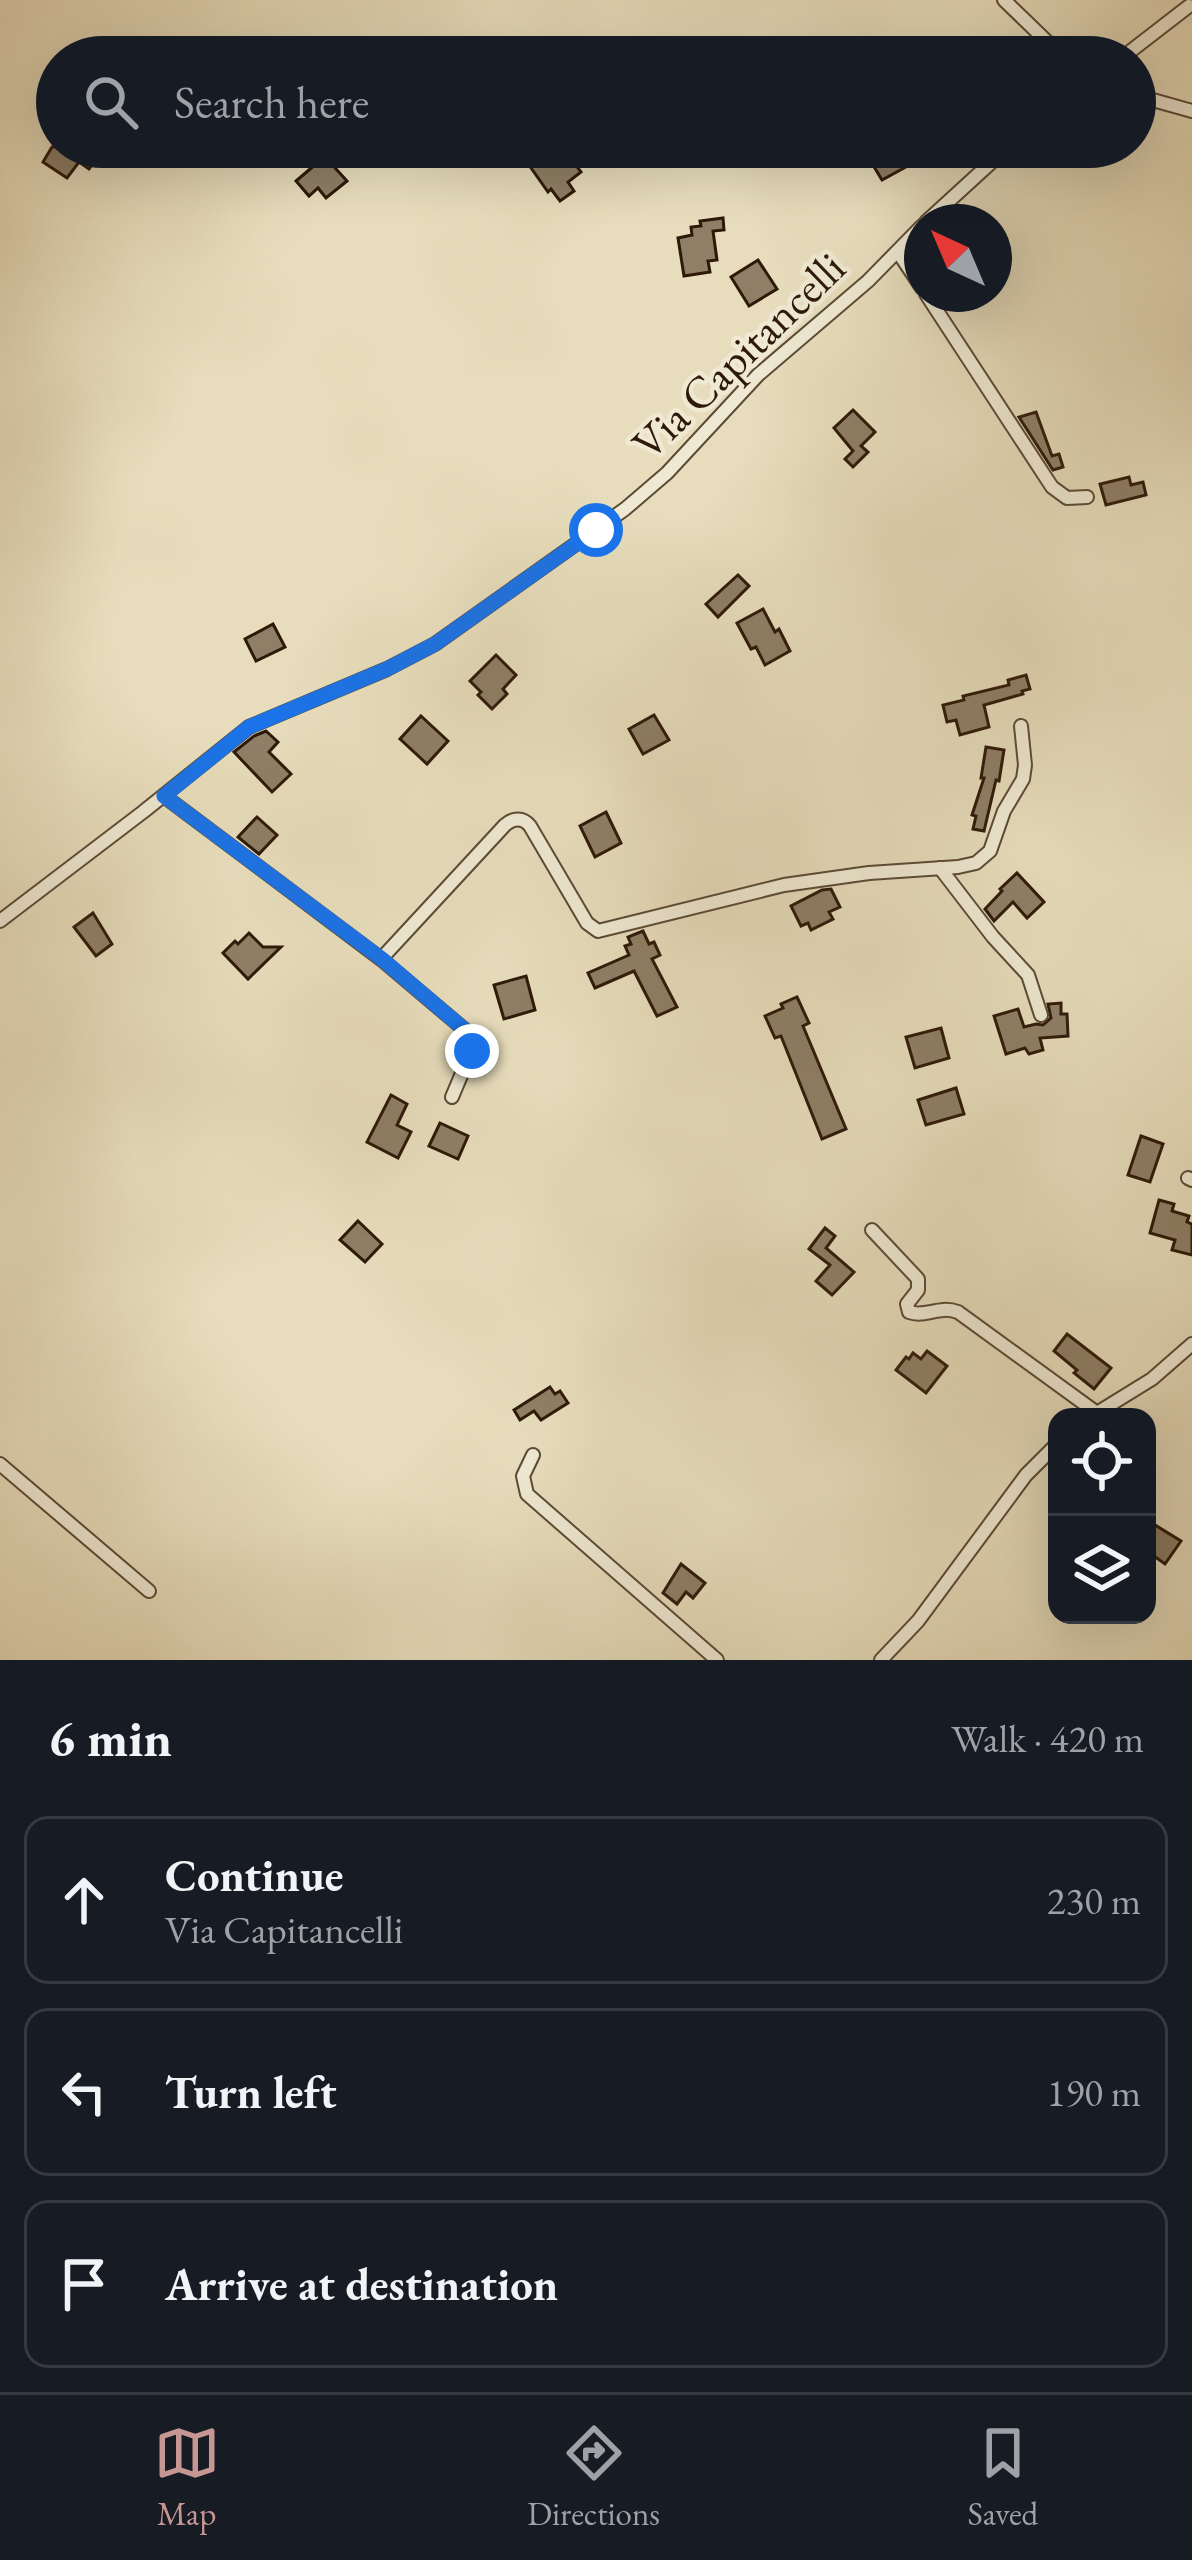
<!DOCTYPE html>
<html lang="en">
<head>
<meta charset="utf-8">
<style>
	body { margin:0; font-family:"EB Garamond",serif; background:#242831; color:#f1f3f6 }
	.controls { position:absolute; right:36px; bottom:36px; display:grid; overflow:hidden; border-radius:24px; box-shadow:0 12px 48px #0002 }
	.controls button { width:108px; height:108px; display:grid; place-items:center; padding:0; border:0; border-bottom:3px solid #363941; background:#171b24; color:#f1f3f6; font:60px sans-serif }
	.compass { position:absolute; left:904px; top:204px; width:108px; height:108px; border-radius:50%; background:#171b24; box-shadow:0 12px 48px #0002; rotate:316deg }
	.stop { position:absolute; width:36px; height:36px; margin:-27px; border:9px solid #1a73e8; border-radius:50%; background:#fff }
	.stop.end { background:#1a73e8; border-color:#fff; box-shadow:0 3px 12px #0008 }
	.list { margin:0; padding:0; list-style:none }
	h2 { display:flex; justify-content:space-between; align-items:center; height:156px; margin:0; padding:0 48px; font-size:51px }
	h2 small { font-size:39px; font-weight:400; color:#9ea1a6 }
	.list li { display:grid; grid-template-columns:78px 1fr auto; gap:36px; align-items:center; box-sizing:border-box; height:168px; margin:0 24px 24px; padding:0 24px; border:3px solid #363941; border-radius:24px }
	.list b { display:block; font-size:45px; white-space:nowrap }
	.list p { margin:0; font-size:39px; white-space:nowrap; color:#9ea1a6 }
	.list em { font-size:39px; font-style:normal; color:#9ea1a6 }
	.icon { flex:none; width:66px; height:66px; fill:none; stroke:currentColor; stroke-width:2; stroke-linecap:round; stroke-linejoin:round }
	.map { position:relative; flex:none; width:1192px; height:1660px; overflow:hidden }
	.search { position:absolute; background:#171b24; box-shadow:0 12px 48px #0002; left:36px; right:36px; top:36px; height:132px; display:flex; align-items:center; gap:30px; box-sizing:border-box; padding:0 42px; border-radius:66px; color:#9ea1a6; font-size:45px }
	.sheet { height:732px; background:#171b24 }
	nav { display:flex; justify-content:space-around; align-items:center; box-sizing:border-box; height:168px; border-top:3px solid #363941; background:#171b24; font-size:33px; color:#9ea1a6 }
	nav a { display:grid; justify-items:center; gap:6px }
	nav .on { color:#c59692 }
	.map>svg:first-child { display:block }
	.building { fill:#8e7f66; stroke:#2e1909; stroke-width:3 }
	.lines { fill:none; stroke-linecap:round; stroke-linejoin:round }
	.minor-casing { stroke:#5c4a36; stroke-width:16 }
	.minor { stroke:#efe9d3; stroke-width:12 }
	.route { stroke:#1a73e8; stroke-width:15 }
	.labels { text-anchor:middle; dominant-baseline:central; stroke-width:9; stroke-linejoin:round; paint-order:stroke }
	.street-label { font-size:45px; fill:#2e1909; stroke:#efe9d3 }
</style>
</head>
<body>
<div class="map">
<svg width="1192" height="1660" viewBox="0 0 1192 1660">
	<rect width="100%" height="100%" fill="#e7ddbc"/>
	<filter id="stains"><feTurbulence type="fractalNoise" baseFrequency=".00167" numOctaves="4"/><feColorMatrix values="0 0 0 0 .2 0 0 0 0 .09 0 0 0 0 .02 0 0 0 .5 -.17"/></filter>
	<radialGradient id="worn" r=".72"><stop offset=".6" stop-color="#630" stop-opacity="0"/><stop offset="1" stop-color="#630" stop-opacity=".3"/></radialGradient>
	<g class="building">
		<polygon points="52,147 105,147 89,169 79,162 67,178 43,162"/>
		<polygon points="501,147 542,147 552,161 566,152 581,172 568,182 574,191 560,201 551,189 548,192 524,158 514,165"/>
		<polygon points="894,147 907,147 915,162 882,180 870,160"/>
		<polygon points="327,159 347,181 326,198 318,188 309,196 296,181 316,164 319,166"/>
		<polygon points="723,218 724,230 713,231 717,260 708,261 710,272 684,276 678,238 692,235 691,227 701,226 700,221"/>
		<polygon points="758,260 777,289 749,306 731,277"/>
		<polygon points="853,410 875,432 861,446 868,452 853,467 845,459 853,451 834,428"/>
		<polygon points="1036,412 1052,456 1059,454 1063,467 1053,470 1019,417"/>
		<polygon points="1129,477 1131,485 1143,482 1146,495 1106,505 1100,484"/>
		<polygon points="738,575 749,586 718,617 706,604"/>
		<polygon points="763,609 775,632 779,629 790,651 765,665 756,647 751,649 737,623"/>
		<polygon points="273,624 285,647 256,661 245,639"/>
		<polygon points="496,655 516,675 503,689 507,694 492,709 478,695 481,692 470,681"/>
		<polygon points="1026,675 1030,689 1022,691 1023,694 984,705 989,727 960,735 956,720 947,722 943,705 964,700 963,696 1009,685 1008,680"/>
		<polygon points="654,715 669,740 643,754 629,729"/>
		<polygon points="421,716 448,741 427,764 400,739"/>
		<polygon points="266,731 278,742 269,752 291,774 272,792 234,752 254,736"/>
		<polygon points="986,747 1004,750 999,781 996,780 984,831 973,829 976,816 972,815 984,778 981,778"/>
		<polygon points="606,812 621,843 595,857 580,826"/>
		<polygon points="257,817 277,835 259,854 238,837"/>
		<polygon points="1017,873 1044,902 1027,918 1013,902 994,921 985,909 1002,891 1000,889"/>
		<polygon points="831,889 840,907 829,912 833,919 811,930 808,923 801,926 791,906 822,890"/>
		<polygon points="93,913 112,944 96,956 74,927"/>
		<polygon points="643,931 649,944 654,942 660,955 652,959 677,1007 657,1016 634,971 595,988 588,973 629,955 625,946 631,944 628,937"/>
		<polygon points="249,933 263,947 281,947 248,979 223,953 235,941 238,944"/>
		<polygon points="526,976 535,1010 504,1019 494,985"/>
		<polygon points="797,997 809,1023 803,1026 846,1129 822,1139 781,1036 775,1038 765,1016 783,1008 781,1004"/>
		<polygon points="1061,1003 1061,1014 1067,1014 1068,1036 1040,1038 1043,1050 1029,1054 1025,1048 1006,1054 994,1016 1018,1009 1024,1027 1036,1024 1043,1025 1051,1018 1048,1004"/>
		<polygon points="941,1028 949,1058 915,1068 906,1037"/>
		<polygon points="956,1088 964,1114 926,1125 918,1100"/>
		<polygon points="391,1095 407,1104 397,1125 411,1132 398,1158 367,1142"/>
		<polygon points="440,1123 468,1136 458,1159 429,1146"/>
		<polygon points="1141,1136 1163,1144 1150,1182 1128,1175"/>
		<polygon points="1159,1200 1174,1204 1172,1211 1189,1216 1187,1222 1192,1224 1192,1255 1172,1250 1175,1240 1150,1233"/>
		<polygon points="358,1221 382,1244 365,1262 340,1240"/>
		<polygon points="825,1228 835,1236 826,1248 854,1272 832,1295 816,1281 830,1265 809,1249"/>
		<polygon points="1067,1334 1111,1368 1094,1389 1074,1373 1077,1370 1054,1351"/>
		<polygon points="927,1351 947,1366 926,1393 896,1370 906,1357 909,1359 913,1353 921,1359"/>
		<polygon points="550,1387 555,1394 560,1391 568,1403 541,1420 534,1411 520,1420 514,1410"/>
		<polygon points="1147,1520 1181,1541 1165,1564 1147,1551"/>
		<polygon points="681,1564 705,1583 693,1598 686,1592 677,1604 663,1593"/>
	</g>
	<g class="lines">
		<defs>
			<g id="minor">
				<polyline points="1004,0 1063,57"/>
				<polyline points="1123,57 1189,6"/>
				<polyline points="1135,95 1192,111"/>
				<polyline points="926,222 1008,147"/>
				<polyline points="898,252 922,288"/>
				<polyline points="926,294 1052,487 1067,498 1087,497"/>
				<polyline points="164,796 381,959 465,1030 472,1039 473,1047 452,1097"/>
				<polyline points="940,868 993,937 1028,975 1041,1015"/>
				<polyline points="0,921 143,812 249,727 387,669 435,644 625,509 667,473 758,375 868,281 922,226"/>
				<path d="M381,959L505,825C513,818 523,817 530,826L587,923L598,931L784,885L869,873L958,867L976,863L990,851L1004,811L1023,779L1025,765L1021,726"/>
				<polyline points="1188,1178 1192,1180"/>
				<path d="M872,1230L918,1279V1290L907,1304L909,1312C926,1318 938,1305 958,1312L1097,1413"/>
				<polyline points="1092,1416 1152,1379 1192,1344"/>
				<polyline points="533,1455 523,1476 527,1494 717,1660"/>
				<polyline points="0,1464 149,1591"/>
				<polyline points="881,1660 918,1621 1026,1475 1057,1444"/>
			</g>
		</defs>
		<use href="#minor" class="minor-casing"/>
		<use href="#minor" class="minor"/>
	</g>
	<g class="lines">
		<polyline class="route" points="472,1051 472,1039 465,1030 382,959 164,796 249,727 387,669 435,644 596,530"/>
	</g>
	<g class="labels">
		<g class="street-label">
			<text transform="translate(738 355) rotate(-44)">Via Capitancelli</text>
		</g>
	</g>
	<rect width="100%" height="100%" filter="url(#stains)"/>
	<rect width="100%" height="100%" fill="url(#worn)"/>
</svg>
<div class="controls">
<button><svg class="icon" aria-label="locate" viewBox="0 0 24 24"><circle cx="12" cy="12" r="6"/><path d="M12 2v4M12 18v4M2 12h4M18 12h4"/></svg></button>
<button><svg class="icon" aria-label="layers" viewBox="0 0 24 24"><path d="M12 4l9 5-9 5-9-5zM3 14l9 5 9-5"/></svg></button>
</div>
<svg class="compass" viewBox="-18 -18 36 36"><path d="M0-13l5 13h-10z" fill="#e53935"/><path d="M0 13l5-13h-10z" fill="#9ea1a6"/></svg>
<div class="stop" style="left:596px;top:530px"></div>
<div class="stop end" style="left:472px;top:1051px"></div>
<div class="search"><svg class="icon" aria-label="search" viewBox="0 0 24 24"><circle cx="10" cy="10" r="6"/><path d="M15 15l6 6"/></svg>Search here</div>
</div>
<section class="sheet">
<h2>6 min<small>Walk · 420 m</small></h2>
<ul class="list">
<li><svg class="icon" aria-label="ahead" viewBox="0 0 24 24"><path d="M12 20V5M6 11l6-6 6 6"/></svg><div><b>Continue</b><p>Via Capitancelli</p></div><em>230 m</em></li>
<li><svg class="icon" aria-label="left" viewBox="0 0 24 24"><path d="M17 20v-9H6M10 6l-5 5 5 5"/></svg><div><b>Turn left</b></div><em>190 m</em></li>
<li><svg class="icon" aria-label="arrive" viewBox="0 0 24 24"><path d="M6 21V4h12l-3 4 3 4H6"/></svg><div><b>Arrive at destination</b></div></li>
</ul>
</section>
<nav>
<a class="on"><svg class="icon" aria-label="map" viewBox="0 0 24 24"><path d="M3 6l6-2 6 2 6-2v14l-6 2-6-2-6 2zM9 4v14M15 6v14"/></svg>Map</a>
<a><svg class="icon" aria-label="directions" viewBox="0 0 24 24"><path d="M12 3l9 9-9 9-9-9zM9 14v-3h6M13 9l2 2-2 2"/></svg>Directions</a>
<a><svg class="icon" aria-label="saved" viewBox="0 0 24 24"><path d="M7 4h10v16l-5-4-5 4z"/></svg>Saved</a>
</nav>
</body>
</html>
